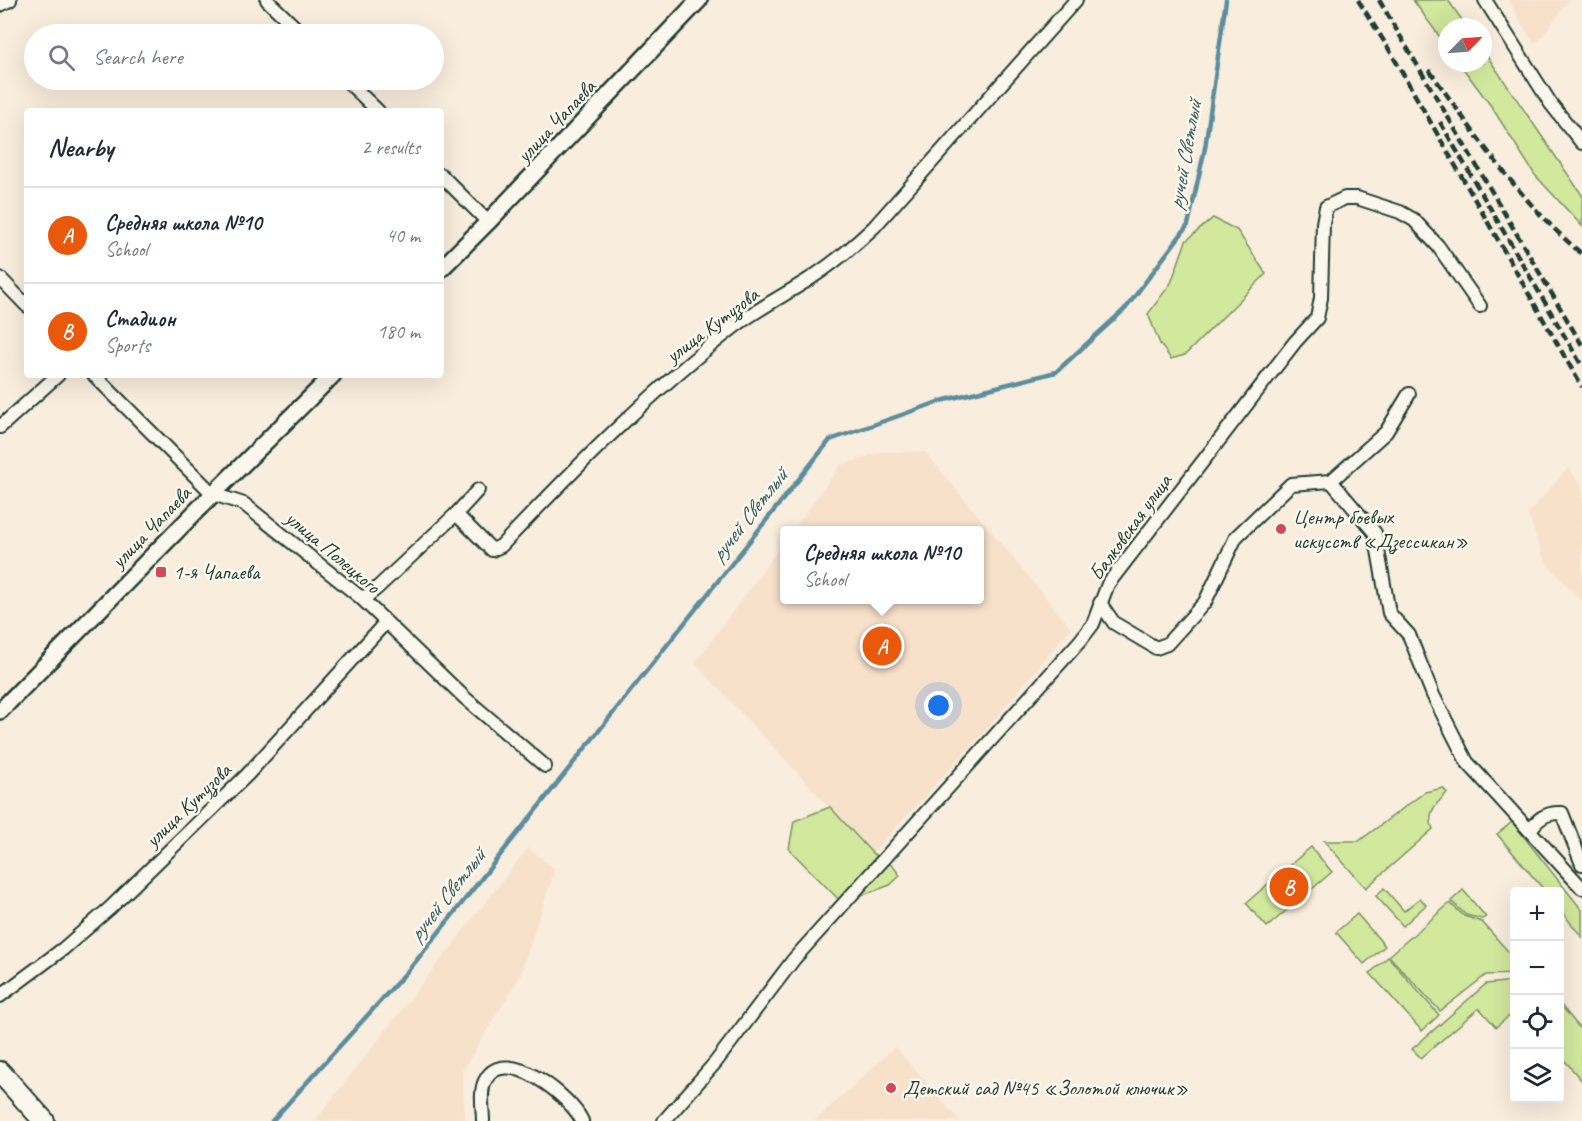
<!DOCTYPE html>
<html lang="en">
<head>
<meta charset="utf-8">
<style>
	body { margin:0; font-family:Caveat,sans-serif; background:#f6f6f7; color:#1f2937 }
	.controls { position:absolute; right:18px; bottom:18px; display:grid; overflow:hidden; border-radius:6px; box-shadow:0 6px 24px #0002 }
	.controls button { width:54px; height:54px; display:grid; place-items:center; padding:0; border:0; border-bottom:2px solid #e0e1e3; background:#fff; color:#1f2937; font:30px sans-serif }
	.compass { position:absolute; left:1438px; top:18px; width:54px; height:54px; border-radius:50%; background:#fff; box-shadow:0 6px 24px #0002; rotate:65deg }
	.you { position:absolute; left:939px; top:706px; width:21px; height:21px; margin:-15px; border:4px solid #fff; border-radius:50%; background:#1a73e8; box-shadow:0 0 0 9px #1a73e833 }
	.badge { display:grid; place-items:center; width:39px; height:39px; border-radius:50%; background:#ea580c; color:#fff; font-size:20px; font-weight:700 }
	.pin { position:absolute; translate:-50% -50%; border:3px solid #fff; box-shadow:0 2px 6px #0006 }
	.popup { position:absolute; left:780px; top:526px; width:204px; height:78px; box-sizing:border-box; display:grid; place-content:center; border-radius:6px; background:#fff; filter:drop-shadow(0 2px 4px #0005); font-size:20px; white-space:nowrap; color:#747a83 }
	.popup b { font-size:22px; color:#1f2937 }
	.popup::after { content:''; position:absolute; left:50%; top:100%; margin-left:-12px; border:12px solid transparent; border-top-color:#fff }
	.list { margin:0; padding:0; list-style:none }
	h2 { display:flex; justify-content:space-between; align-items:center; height:78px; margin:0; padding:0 24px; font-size:26px }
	h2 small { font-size:20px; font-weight:400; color:#747a83 }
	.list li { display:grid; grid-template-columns:39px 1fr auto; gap:18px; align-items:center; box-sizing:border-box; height:96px; padding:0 24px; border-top:2px solid #e0e1e3 }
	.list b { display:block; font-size:22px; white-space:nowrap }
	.list p { margin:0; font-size:20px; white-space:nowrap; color:#747a83 }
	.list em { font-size:20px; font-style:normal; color:#747a83 }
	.icon { flex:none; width:33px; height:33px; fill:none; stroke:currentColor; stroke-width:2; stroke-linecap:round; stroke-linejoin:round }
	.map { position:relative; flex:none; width:1582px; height:1121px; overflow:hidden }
	.search { position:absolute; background:#fff; box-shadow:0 6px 24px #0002; left:24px; top:24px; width:420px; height:66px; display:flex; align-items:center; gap:15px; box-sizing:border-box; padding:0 21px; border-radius:33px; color:#747a83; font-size:22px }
	.panel { position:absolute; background:#fff; box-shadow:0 6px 24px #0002; left:24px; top:108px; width:420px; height:270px; border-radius:6px }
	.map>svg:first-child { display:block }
	.built { fill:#f7e1cb }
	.green { fill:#d1e89d; stroke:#789268; stroke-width:1.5 }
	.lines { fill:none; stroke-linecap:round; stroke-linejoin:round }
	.stream { stroke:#5c8d9e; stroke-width:4.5 }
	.minor-casing { stroke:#1f3d34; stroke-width:16 }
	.tertiary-casing { stroke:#1f3d34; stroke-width:20 }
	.primary-casing { stroke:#1f3d34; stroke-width:24 }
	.minor { stroke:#fbf7ec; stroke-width:12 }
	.tertiary { stroke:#fbf7ec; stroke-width:15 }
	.primary { stroke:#fbf7ec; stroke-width:20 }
	.rail { stroke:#1f3d34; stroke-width:4.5; stroke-dasharray:9 4.5; stroke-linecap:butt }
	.poi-dot { fill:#d1495b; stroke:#fbf7ec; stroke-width:2 }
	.labels { text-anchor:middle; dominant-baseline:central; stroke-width:5; stroke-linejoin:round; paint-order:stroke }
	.street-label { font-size:21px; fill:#1f3d34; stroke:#fbf7ec }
	.poi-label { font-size:21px; fill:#1f3d34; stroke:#fbf7ec; text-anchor:start }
	.water-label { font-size:22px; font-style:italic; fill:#385e60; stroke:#fbf7ec }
</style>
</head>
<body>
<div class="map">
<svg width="1582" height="1121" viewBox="0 0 1582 1121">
	<rect width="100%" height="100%" fill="#f9eddd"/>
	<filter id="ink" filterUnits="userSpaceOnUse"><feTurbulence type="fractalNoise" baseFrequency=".0167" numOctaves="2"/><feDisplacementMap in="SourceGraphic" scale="12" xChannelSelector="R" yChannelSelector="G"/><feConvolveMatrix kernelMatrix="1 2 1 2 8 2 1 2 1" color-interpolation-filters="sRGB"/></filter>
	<g filter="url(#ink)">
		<g class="built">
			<polygon points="1508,0 1569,0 1541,38 1534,44"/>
			<polygon points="881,452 925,452 1071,628 986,730 872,853 695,663 784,542 784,600 980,600 980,530 793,530 841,465"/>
			<polygon points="1568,468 1582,487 1582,602 1545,561 1528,514"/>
			<polygon points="528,848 555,869 519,978 462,1071 465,1121 315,1121"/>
			<polygon points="895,1047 960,1121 815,1121"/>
		</g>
		<g class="green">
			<polygon points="1413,0 1448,0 1467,27 1447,27 1447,47"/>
			<polygon points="1483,50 1582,195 1582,226 1535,175 1491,106 1459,63 1483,63"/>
			<polygon points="1213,218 1237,230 1266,274 1185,355 1171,359 1160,344 1148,314 1171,283 1186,241"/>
			<path d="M1443,788L1447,793C1436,804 1426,813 1433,829L1366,888L1324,841H1359L1425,792Z"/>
			<polygon points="830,807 872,853 893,866 900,876 890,885 842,903 789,849 794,821"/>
			<polygon points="1512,822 1582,910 1582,937 1560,910 1560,892 1545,891 1497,834"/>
			<polygon points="1311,847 1332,872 1267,927 1246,903"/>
			<polygon points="1384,888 1404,911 1420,898 1426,905 1403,926 1376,896"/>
			<polygon points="1463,890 1486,917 1482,919 1466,915 1451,901"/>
			<polygon points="1450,903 1464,916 1482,922 1514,958 1514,974 1486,975 1440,1011 1389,956"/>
			<polygon points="1357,914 1385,946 1364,964 1336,932"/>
			<polygon points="1388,957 1439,1015 1422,1031 1370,973"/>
			<polygon points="1514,981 1514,1012 1496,1027 1479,1008 1421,1058 1412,1049 1486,984"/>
			<polygon points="1560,1004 1582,1031 1582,1081 1560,1055"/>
		</g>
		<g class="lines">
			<polyline class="stream" points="272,1121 412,966 830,440 941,401 1056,372 1126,308 1188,225 1205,148 1226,0"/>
			<defs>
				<g id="minor">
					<polyline points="267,0 302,34"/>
					<polyline points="1485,0 1551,104 1582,143"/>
					<polyline points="0,5 10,0"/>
					<polyline points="346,80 378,111"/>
					<polyline points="441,175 488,222"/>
					<polyline points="0,278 27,306"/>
					<polyline points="94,375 213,494 244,504 360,597 465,698 545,766"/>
					<polyline points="0,427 58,375"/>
					<polyline points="1331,481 1386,432 1409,394"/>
					<polyline points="456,514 478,490"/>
					<path d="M360,597L367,596L376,589L456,514L492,550L501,546C574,469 649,393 734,327C757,309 785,295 811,278C834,263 854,246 874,227L1076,0"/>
					<polyline points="1100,603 1114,623 1156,648 1167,644 1205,602 1236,537 1291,484 1331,481 1375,533 1389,613 1409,635 1433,695 1467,762 1582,888"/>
					<path d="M1530,831C1537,818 1547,812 1562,813L1582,864"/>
					<polyline points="0,996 63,949 110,908 247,775 385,623"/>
					<path d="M483,1121C483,1109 479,1090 486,1079C506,1044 572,1098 582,1121"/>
					<polyline points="664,1121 715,1063 794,959 1080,641 1093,624 1108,584 1295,342 1317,318 1321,298 1323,223 1326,207 1345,198 1357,198 1400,212 1414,220 1438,246 1480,306"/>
				</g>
				<g id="tertiary">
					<polyline points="441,269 488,222 699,0"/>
					<polyline points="0,711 213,494 333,375"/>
				</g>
				<polyline id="primary" points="0,1072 44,1121"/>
			</defs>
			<use href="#minor" class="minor-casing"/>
			<use href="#tertiary" class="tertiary-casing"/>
			<use href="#primary" class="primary-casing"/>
			<use href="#minor" class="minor"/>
			<use href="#tertiary" class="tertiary"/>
			<use href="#primary" class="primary"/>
			<g class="rail">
				<polyline points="1358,0 1387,46 1582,387"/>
				<polyline points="1379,0 1582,345"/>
				<path d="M1429,70C1476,135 1520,202 1582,254"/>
				<polyline points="1440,122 1582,366"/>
			</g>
		</g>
	</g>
	<g class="poi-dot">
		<circle cx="1281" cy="529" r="6"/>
		<rect x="155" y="566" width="12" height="12" rx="3"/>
		<circle cx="891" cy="1088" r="6"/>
	</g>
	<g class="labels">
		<g class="street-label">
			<text transform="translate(556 121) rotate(-47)">улица Чапаева</text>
			<text transform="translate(712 325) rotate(-37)">улица Кутузова</text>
			<text transform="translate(151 527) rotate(-46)">улица Чапаева</text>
			<text transform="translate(1130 527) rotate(-54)">Балковская улица</text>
			<text transform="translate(333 552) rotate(40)">улица Полецкого</text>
			<text transform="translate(188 805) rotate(-44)">улица Кутузова</text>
		</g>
		<g class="poi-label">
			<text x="1293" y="517">Центр боевых<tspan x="1293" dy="24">искусств «Дзессикан»</tspan></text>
			<text x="173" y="572">1-я Чапаева</text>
			<text x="903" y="1088">Детский сад №45 «Золотой ключик»</text>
		</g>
		<g class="water-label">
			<text transform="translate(1185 155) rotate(-80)">ручей Светлый</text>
			<text transform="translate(749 515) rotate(-52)">ручей Светлый</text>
			<text transform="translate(447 895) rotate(-52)">ручей Светлый</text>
		</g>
	</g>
</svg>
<div class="controls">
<button>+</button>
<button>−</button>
<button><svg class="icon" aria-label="locate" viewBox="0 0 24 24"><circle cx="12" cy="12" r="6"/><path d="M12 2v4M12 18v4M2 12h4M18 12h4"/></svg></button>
<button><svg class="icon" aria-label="layers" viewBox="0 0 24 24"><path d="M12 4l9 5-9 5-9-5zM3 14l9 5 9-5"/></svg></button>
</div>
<svg class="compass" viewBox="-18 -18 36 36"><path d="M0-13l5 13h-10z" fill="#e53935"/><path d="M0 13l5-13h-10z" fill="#747a83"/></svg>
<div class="you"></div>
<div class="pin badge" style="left:882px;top:646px">A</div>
<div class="popup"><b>Средняя школа №10</b>School</div>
<div class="pin badge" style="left:1289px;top:887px">B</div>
<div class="search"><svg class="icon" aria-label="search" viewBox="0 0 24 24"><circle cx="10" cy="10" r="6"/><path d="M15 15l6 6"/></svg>Search here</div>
<section class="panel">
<h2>Nearby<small>2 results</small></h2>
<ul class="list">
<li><span class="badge">A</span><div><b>Средняя школа №10</b><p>School</p></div><em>40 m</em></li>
<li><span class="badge">B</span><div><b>Стадион</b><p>Sports</p></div><em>180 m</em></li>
</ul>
</section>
</div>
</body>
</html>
